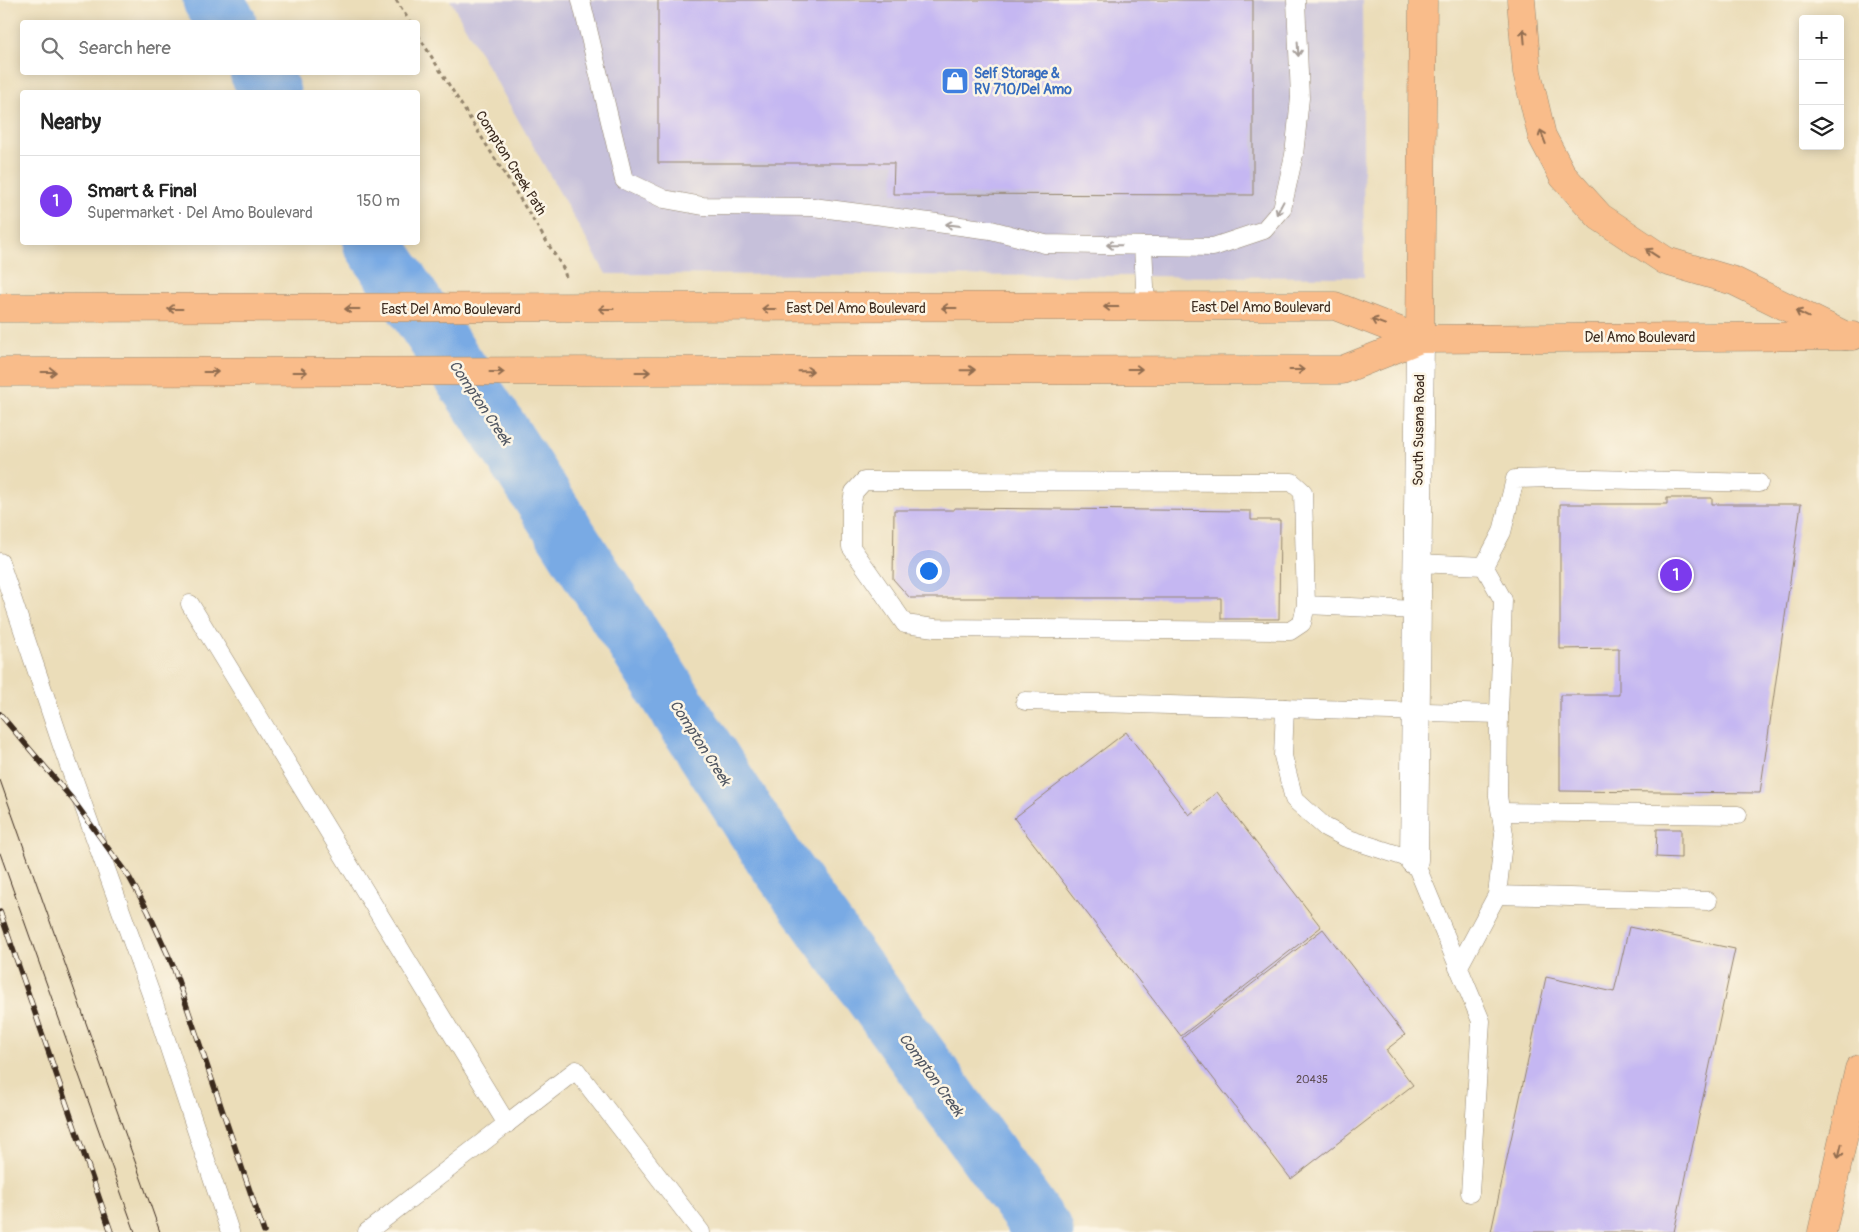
<!DOCTYPE html>
<html lang="en">
<head>
<meta charset="utf-8">
<style>
	body { margin:0; font-family:Pangolin,sans-serif; background:#f6f6f6; color:#222 }
	.controls { position:absolute; right:15px; top:15px; display:grid; overflow:hidden; border-radius:5px; box-shadow:0 2px 12px #0003 }
	.controls button { width:45px; height:45px; display:grid; place-items:center; padding:0; border:0; border-bottom:1px solid #e0e0e0; background:#fff; color:#222; font:25px sans-serif }
	.you { position:absolute; left:928px; top:570px; width:18px; height:18px; margin:-12px; border:4px solid #fff; border-radius:50%; background:#1a73e8; box-shadow:0 0 0 8px #1a73e833 }
	.badge { display:grid; place-items:center; width:32px; height:32px; border-radius:50%; background:#7c3aed; color:#fff; font-size:16px; font-weight:700 }
	.pin { position:absolute; translate:-50% -50%; border:2px solid #fff; box-shadow:0 1px 5px #0006 }
	.list { margin:0; padding:0; list-style:none }
	h2 { display:flex; justify-content:space-between; align-items:center; height:65px; margin:0; padding:0 20px; font-size:21px }
	h2 small { font-size:16px; font-weight:400; color:#767676 }
	.list li { display:grid; grid-template-columns:32px 1fr auto; gap:15px; align-items:center; box-sizing:border-box; height:90px; padding:0 20px; border-top:1px solid #e0e0e0 }
	.list b { display:block; font-size:19px; white-space:nowrap }
	.list p { margin:0; font-size:16px; white-space:nowrap; color:#767676 }
	.list em { font-size:16px; font-style:normal; color:#767676 }
	.icon { flex:none; width:28px; height:28px; fill:none; stroke:currentColor; stroke-width:2; stroke-linecap:round; stroke-linejoin:round }
	.map { position:relative; flex:none; width:1859px; height:1232px; overflow:hidden }
	.search { position:absolute; background:#fff; box-shadow:0 2px 12px #0003; left:20px; top:20px; width:400px; height:55px; display:flex; align-items:center; gap:12px; box-sizing:border-box; padding:0 18px; border-radius:5px; color:#767676; font-size:19px }
	.panel { position:absolute; background:#fff; box-shadow:0 2px 12px #0003; left:20px; top:90px; width:400px; height:155px; border-radius:5px }
	.map>svg:first-child { display:block }
	.industrial { fill:#c6c0da }
	.lines { fill:none; stroke-linecap:round; stroke-linejoin:round }
	.river { stroke:#79aae4; stroke-width:59 }
	.building { fill:#c5b7f2 }
	.service-casing { stroke:#93846c; stroke-width:19 }
	.minor-casing { stroke:#93846c; stroke-width:29 }
	.primary-casing { stroke:#93846c; stroke-width:29 }
	.motorway-casing { stroke:#93846c; stroke-width:29 }
	.path { stroke:#93846c; stroke-width:3; stroke-dasharray:4 4; stroke-linecap:butt }
	.service { stroke:#fff; stroke-width:18 }
	.minor { stroke:#fff; stroke-width:28 }
	.primary { stroke:#f9bc8a; stroke-width:28 }
	.motorway { stroke:#f9bc8a; stroke-width:28 }
	.tram { stroke:#3b2a1e; stroke-width:1 }
	.rail-casing { stroke:#3b2a1e; stroke-width:5.5 }
	.rail { stroke:#fcf5e5; stroke-width:4; stroke-dasharray:11; stroke-linecap:butt }
	.oneway { stroke:#906c4f }
	.oneway2 { stroke:#a79f9a }
	.labels { text-anchor:middle; dominant-baseline:central; stroke-width:5; stroke-linejoin:round; paint-order:stroke }
	.number-label { font-size:11px; fill:#5e4d53 }
	.shop-label { font-size:14px; font-weight:bold; fill:#366cbe; stroke:#fcf5e5; text-anchor:start }
	.street-label { font-size:14px; fill:#3b2a1e; stroke:#fcf5e5 }
	.water-label { font-size:15px; font-style:italic; fill:#515763; stroke:#fcf5e5 }
</style>
</head>
<body>
<div class="map">
<svg width="1859" height="1232" viewBox="0 0 1859 1232">
	<rect width="100%" height="100%" fill="#fcf5e5"/>
	<filter id="ink" filterUnits="userSpaceOnUse"><feTurbulence type="fractalNoise" baseFrequency=".02" numOctaves="2"/><feDisplacementMap in="SourceGraphic" scale="10" xChannelSelector="R" yChannelSelector="G"/><feConvolveMatrix kernelMatrix="1 2 1 2 8 2 1 2 1" color-interpolation-filters="sRGB"/></filter>
	<filter id="wash" filterUnits="userSpaceOnUse"><feTurbulence type="fractalNoise" baseFrequency=".0096" numOctaves="4" result="noise"/><feDisplacementMap in="SourceGraphic" scale="20" xChannelSelector="R" yChannelSelector="G"/><feGaussianBlur stdDeviation="1.12" result="paint"/><feColorMatrix in="noise" values="0 0 0 0 0 0 0 0 0 0 0 0 0 0 0 0 0 1.4 0 .05"/><feComposite in="paint" operator="in"/></filter>
	<g filter="url(#wash)">
		<rect width="100%" height="100%" fill="#ebddb9"/>
		<polygon class="industrial" points="450,0 1362,0 1364,277 606,274"/>
		<g class="lines">
			<g class="river">
				<polyline points="212,0 227,22"/>
				<polyline points="259,72 271,92"/>
				<polyline points="372,242 499,430 774,857 1044,1232"/>
			</g>
		</g>
		<g id="blocks">
			<g class="building">
				<polygon points="658,0 1253,0 1253,195 893,194 894,163 658,163"/>
				<polygon points="1667,498 1712,498 1712,504 1801,504 1760,793 1560,791 1560,695 1619,695 1619,648 1560,649 1560,504 1667,504"/>
				<polygon points="954,508 1251,511 1251,520 1280,520 1279,619 1221,619 1221,598 910,598 893,579 894,510 954,510"/>
				<polygon points="1126,732 1189,815 1217,792 1321,927 1181,1036 1014,818"/>
				<polygon points="1657,829 1681,829 1681,858 1656,857"/>
				<polygon points="1629,927 1735,949 1674,1232 1491,1232 1546,977 1614,992"/>
				<polygon points="1323,929 1405,1035 1386,1050 1413,1085 1291,1179 1182,1038"/>
			</g>
		</g>
	</g>
	<g filter="url(#ink)">
		<use href="#blocks" fill-opacity="0" stroke="#93846c" stroke-width="1"/>
		<g class="lines">
			<defs>
				<g id="service">
					<polyline points="581,0 624,180 664,199 703,206 813,207 991,230 1045,244 1213,247 1264,230 1282,209 1294,155 1300,98 1296,0"/>
					<polyline points="1143,246 1146,307"/>
					<polyline points="0,562 63,749 152,997 230,1232"/>
					<polyline points="1417,563 1484,566"/>
					<polyline points="1484,566 1502,532 1515,479 1552,478 1759,483"/>
					<polyline points="190,604 507,1124"/>
					<polyline points="1306,605 1302,623 1290,631 935,628 905,624 851,547 851,506 854,492 864,481 1292,482 1303,492 1306,605 1417,610"/>
					<polyline points="1025,701 1499,714 1503,600 1484,566"/>
					<polyline points="1285,708 1283,756 1294,799 1325,827 1346,838 1414,860 1481,1021 1470,1193"/>
					<polyline points="1501,812 1738,815"/>
					<polyline points="1497,895 1708,901"/>
					<polyline points="1458,968 1497,895 1504,834 1498,796 1499,714"/>
					<polyline points="367,1232 576,1070 701,1232"/>
				</g>
				<polyline id="minor" points="1414,860 1420,339"/>
				<g id="primary">
					<polyline points="0,308 1335,306 1420,339 1853,336"/>
					<polyline points="1420,339 1423,0"/>
					<polyline points="0,372 1342,370 1420,339"/>
				</g>
				<g id="motorway">
					<polyline points="1521,0 1527,72 1542,136 1563,176 1600,217 1666,261 1734,281 1846,336"/>
					<polyline points="1822,1232 1859,1069"/>
				</g>
			</defs>
			<use href="#service" class="service-casing"/>
			<use href="#minor" class="minor-casing"/>
			<use href="#primary" class="primary-casing"/>
			<use href="#motorway" class="motorway-casing"/>
			<g class="path">
				<polyline points="396,0 410,22"/>
				<polyline points="418,35 563,268 566,277"/>
			</g>
			<use href="#service" class="service"/>
			<use href="#minor" class="minor"/>
			<use href="#primary" class="primary"/>
			<use href="#motorway" class="motorway"/>
			<g class="tram">
				<polyline points="0,780 160,1232"/>
				<polyline points="0,853 135,1232"/>
			</g>
			<defs>
				<g id="rail">
					<polyline points="0,714 73,800 129,877 148,911 173,966 264,1232"/>
					<polyline points="0,912 111,1232"/>
				</g>
			</defs>
			<use href="#rail" class="rail-casing"/>
			<use href="#rail" class="rail"/>
		</g>
		<defs><path id="oneway-shaft" d="M-6 0H5M1.5-3L5.5 0L1.5 3" fill="none" stroke-width="1.6" stroke-linecap="round" stroke-linejoin="round" transform="scale(1.25)"/></defs>
		<g class="oneway">
			<use href="#oneway-shaft" transform="translate(1524 36) rotate(-95)"/>
			<use href="#oneway-shaft" transform="translate(1543 137) rotate(-111)"/>
			<use href="#oneway-shaft" transform="translate(1652 253) rotate(-147)"/>
			<use href="#oneway-shaft" transform="translate(1111 307) rotate(180)"/>
			<use href="#oneway-shaft" transform="translate(949 308) rotate(180)"/>
			<use href="#oneway-shaft" transform="translate(175 309) rotate(180)"/>
			<use href="#oneway-shaft" transform="translate(352 309) rotate(180)"/>
			<use href="#oneway-shaft" transform="translate(606 309) rotate(180)"/>
			<use href="#oneway-shaft" transform="translate(769 309) rotate(180)"/>
			<use href="#oneway-shaft" transform="translate(1802 314) rotate(-154)"/>
			<use href="#oneway-shaft" transform="translate(1378 322) rotate(-159)"/>
			<use href="#oneway-shaft" transform="translate(1135 369)"/>
			<use href="#oneway-shaft" transform="translate(968 370) rotate(-1)"/>
			<use href="#oneway-shaft" transform="translate(1297 370)"/>
			<use href="#oneway-shaft" transform="translate(806 371) rotate(-1)"/>
			<use href="#oneway-shaft" transform="translate(49 372)"/>
			<use href="#oneway-shaft" transform="translate(211 372)"/>
			<use href="#oneway-shaft" transform="translate(300 372)"/>
			<use href="#oneway-shaft" transform="translate(497 372)"/>
			<use href="#oneway-shaft" transform="translate(643 372)"/>
			<use href="#oneway-shaft" transform="translate(1840 1151) rotate(103)"/>
		</g>
		<g class="oneway2">
			<use href="#oneway-shaft" transform="translate(1298 49) rotate(87)"/>
			<use href="#oneway-shaft" transform="translate(1280 208) rotate(118)"/>
			<use href="#oneway-shaft" transform="translate(953 225) rotate(-173)"/>
			<use href="#oneway-shaft" transform="translate(1114 245) rotate(-179)"/>
		</g>
	</g>
	<defs>
		<symbol id="shop-square" viewBox="-11 -11 22 22"><rect x="-9" y="-9" width="18" height="18" rx="4" fill="#3f7fe0" stroke="#fcf5e5"/><path d="M-5-2.5h2.3a2.7 3.5 0 0 1 5.4 0H5L5.5 6h-11ZM-1.5-2.5h3a1.5 2.3 0 0 0-3 0Z" fill="#fff"/></symbol>
	</defs>
	<g fill-rule="evenodd">
		<use href="#shop-square" x="939" y="65" width="32" height="32"/>
	</g>
	<g class="labels">
		<g class="number-label">
			<text x="1312" y="1079">20435</text>
		</g>
		<g class="shop-label">
			<text x="974" y="73">Self Storage &amp;<tspan x="974" dy="16">RV 710/Del Amo</tspan></text>
		</g>
		<g class="street-label">
			<text transform="translate(511 163) rotate(58)">Compton Creek Path</text>
			<text x="1261" y="307">East Del Amo Boulevard</text>
			<text x="856" y="308">East Del Amo Boulevard</text>
			<text x="451" y="309">East Del Amo Boulevard</text>
			<text x="1640" y="337">Del Amo Boulevard</text>
			<text transform="translate(1419 430) rotate(-89)">South Susana Road</text>
		</g>
		<g class="water-label">
			<text transform="translate(480 403) rotate(56)">Compton Creek</text>
			<text transform="translate(700 743) rotate(57)">Compton Creek</text>
			<text transform="translate(931 1075) rotate(54)">Compton Creek</text>
		</g>
	</g>
</svg>
<div class="controls">
<button>+</button>
<button>−</button>
<button><svg class="icon" aria-label="layers" viewBox="0 0 24 24"><path d="M12 4l9 5-9 5-9-5zM3 14l9 5 9-5"/></svg></button>
</div>
<div class="you"></div>
<div class="pin badge" style="left:1676px;top:575px">1</div>
<div class="search"><svg class="icon" aria-label="search" viewBox="0 0 24 24"><circle cx="10" cy="10" r="6"/><path d="M15 15l6 6"/></svg>Search here</div>
<section class="panel">
<h2>Nearby<small></small></h2>
<ul class="list">
<li><span class="badge">1</span><div><b>Smart &amp; Final</b><p>Supermarket · Del Amo Boulevard</p></div><em>150 m</em></li>
</ul>
</section>
</div>
</body>
</html>
